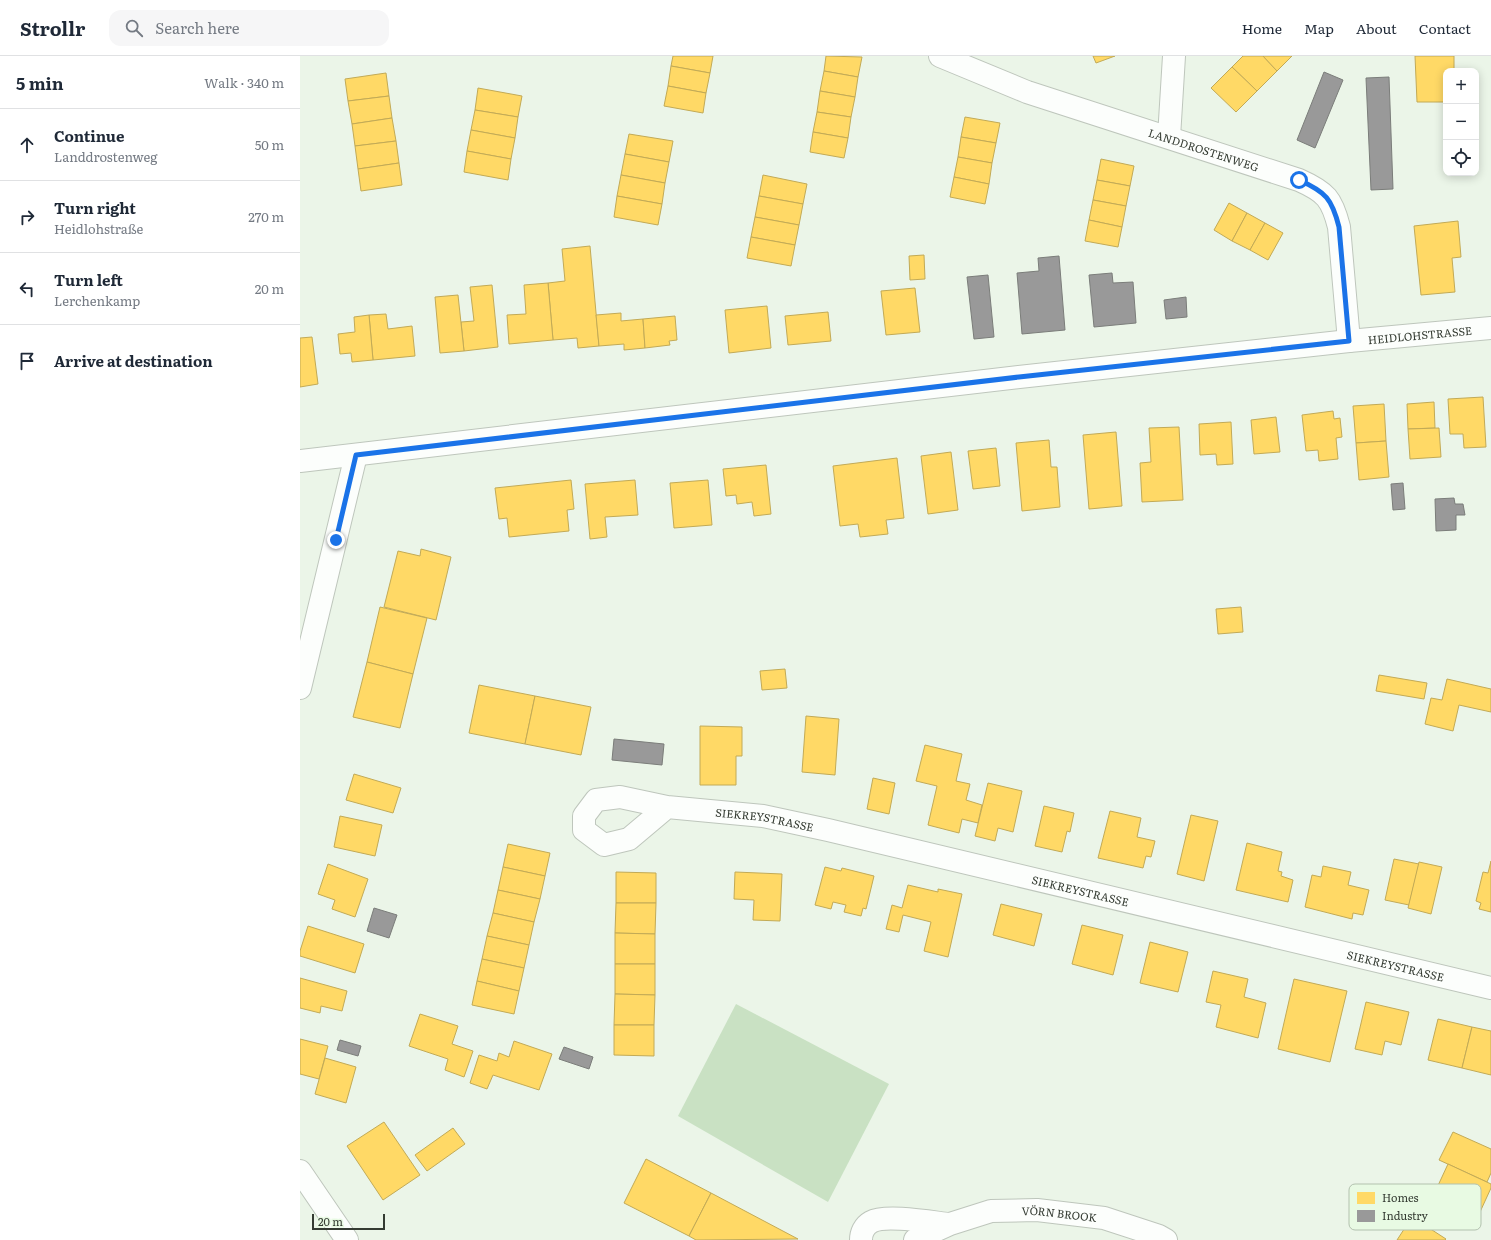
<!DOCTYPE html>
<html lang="en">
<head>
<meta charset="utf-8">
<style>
	body { margin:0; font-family:Literata,serif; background:#f6f6f7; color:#1f2937 }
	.controls { position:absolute; right:12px; top:12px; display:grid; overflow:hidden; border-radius:8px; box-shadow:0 2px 10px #0003 }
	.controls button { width:36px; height:36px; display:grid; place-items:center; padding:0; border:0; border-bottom:1px solid #e0e1e3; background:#fff; color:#1f2937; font:20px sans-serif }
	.scale { position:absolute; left:12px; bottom:10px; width:73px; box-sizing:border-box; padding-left:4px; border:2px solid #343b32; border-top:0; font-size:11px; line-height:14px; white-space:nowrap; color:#343b32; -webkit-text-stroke:3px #e8fae3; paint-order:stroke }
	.stop { position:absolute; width:12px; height:12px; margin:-9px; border:3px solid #1a73e8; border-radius:50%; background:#fff }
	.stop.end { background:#1a73e8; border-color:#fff; box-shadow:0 1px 4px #0008 }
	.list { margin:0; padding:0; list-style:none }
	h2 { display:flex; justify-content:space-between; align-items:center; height:52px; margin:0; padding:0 16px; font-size:17px }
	h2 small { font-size:13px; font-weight:400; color:#747a83 }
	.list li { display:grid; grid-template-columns:26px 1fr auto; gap:12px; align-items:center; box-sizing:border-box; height:72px; padding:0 16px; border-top:1px solid #e0e1e3 }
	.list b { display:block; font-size:15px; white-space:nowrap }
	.list p { margin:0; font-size:13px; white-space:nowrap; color:#747a83 }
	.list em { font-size:13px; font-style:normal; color:#747a83 }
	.icon { flex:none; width:22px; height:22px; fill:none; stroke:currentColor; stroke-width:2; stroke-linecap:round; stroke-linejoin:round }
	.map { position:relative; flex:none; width:1191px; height:1184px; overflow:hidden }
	header { display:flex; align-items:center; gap:24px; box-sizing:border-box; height:56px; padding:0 20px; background:#fff; border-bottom:1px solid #e0e1e3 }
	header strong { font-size:19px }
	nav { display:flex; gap:22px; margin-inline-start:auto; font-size:14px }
	.search { width:280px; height:36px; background:#f6f6f7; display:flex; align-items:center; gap:10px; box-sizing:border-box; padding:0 14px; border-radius:12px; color:#747a83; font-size:15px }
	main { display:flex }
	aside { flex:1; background:#fff }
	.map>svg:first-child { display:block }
	.green { fill:#c9e1c3 }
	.homes { fill:#ffd966; stroke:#c2aa56 }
	.industry { fill:#999; stroke:#7b7d7a }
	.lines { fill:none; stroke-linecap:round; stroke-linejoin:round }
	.minor-casing { stroke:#bec6bc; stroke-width:24 }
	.major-casing { stroke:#bec6bc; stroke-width:24 }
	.minor { stroke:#fcfefc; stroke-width:22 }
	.major { stroke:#fcfefc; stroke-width:22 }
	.route { stroke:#1a73e8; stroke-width:5 }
	.labels { text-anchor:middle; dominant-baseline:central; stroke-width:4; stroke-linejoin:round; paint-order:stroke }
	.street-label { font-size:11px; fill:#343b32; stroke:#e8fae3 }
	.key { fill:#e8fae3; stroke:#b2c1ae; stroke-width:1 }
	.key-label { font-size:11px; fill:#343b32 }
</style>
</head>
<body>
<header>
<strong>Strollr</strong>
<div class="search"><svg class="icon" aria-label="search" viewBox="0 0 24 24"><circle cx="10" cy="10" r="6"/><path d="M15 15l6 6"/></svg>Search here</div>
<nav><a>Home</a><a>Map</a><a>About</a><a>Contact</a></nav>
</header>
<main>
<aside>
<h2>5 min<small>Walk · 340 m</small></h2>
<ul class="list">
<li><svg class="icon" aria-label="ahead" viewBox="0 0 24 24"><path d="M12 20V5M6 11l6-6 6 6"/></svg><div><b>Continue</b><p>Landdrostenweg</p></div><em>50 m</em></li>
<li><svg class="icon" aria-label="right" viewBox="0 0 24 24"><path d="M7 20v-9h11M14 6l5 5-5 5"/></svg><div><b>Turn right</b><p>Heidlohstraße</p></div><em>270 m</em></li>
<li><svg class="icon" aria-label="left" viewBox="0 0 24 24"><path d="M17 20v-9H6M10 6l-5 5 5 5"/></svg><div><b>Turn left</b><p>Lerchenkamp</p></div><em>20 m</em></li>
<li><svg class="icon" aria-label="arrive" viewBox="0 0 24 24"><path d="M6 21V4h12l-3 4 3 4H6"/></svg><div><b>Arrive at destination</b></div></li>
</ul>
</aside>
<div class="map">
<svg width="1191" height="1184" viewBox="0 0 1191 1184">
	<rect width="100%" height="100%" fill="#ebf5e8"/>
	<polygon class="green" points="436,948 589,1028 528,1146 378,1060"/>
	<g class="homes">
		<polygon points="373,0 413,0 410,17 371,10"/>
		<polygon points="526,0 562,1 558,21 524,15"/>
		<polygon points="793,0 815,0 796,7"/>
		<polygon points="943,0 963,0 977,15 957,35 932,11"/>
		<polygon points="963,0 992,0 977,15"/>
		<polygon points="1115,0 1154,0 1154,15 1146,15 1146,46 1117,46"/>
		<polygon points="371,10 410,17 406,37 368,30"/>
		<polygon points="932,11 957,35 936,56 911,32"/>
		<polygon points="524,15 558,21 555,41 520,35"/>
		<polygon points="86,17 89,40 48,45 45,23"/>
		<polygon points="368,30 406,37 403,57 364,50"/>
		<polygon points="178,32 222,40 218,61 175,54"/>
		<polygon points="520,35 555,41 551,61 517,56"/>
		<polygon points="89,40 92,62 52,68 48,45"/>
		<polygon points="175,54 218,61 215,82 171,74"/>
		<polygon points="517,56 551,61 548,82 513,76"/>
		<polygon points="665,61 700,67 696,87 661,81"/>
		<polygon points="92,62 96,85 55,90 52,68"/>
		<polygon points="171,74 215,82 211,103 167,95"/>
		<polygon points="513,76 548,82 544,102 510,96"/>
		<polygon points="329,78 373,85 369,106 325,98"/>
		<polygon points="661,81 696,87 692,107 658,101"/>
		<polygon points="96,85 99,107 58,113 55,90"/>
		<polygon points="167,95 211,103 208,124 164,116"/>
		<polygon points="325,98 369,106 365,127 321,119"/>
		<polygon points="658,101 692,107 689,128 654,121"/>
		<polygon points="801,103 834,110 830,130 797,124"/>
		<polygon points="99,107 102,129 61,135 58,113"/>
		<polygon points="321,119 365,127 362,148 317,140"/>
		<polygon points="463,119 507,128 503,148 459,140"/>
		<polygon points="654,121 689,128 685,148 650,141"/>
		<polygon points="797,124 830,130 826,150 793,144"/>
		<polygon points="317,140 362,148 358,169 314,161"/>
		<polygon points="459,140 503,148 499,169 455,161"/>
		<polygon points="793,144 826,150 822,171 789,164"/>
		<polygon points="929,147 947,157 932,185 914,174"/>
		<polygon points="947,157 965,167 950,194 932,185"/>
		<polygon points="455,161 499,169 495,189 451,181"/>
		<polygon points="789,164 822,171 818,191 785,185"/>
		<polygon points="1158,165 1161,201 1152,202 1155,236 1121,239 1114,170"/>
		<polygon points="965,167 983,177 968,204 950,194"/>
		<polygon points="451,181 495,189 491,210 447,202"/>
		<polygon points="290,190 299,290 278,292 277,282 253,284 248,227 265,225 262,193"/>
		<polygon points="624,199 625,223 610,224 609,200"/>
		<polygon points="248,227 253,284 209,288 207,259 226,258 224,229"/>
		<polygon points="192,229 198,291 164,295 161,266 174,265 170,231"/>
		<polygon points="615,232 620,276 586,279 581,235"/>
		<polygon points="158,239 164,295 140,297 135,241"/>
		<polygon points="467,250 471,292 429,297 425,254"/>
		<polygon points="528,256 531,285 488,289 485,260"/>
		<polygon points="321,257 321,265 343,263 345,292 324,294 324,288 299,290 296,259"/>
		<polygon points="86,258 88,273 112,270 115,300 73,304 69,259"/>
		<polygon points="69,259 73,304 52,306 51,297 40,298 38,278 55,276 54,261"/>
		<polygon points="375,260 377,284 369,285 370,289 345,292 343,263"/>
		<polygon points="12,281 18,328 0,331 0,282"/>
		<polygon points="1183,341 1186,391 1164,392 1163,378 1150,378 1148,343"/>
		<polygon points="1134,346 1135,372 1108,373 1107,348"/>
		<polygon points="1084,348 1086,385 1056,387 1053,350"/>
		<polygon points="1033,355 1034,363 1040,362 1042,381 1036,382 1038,403 1019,405 1018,394 1006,395 1002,359"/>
		<polygon points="976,361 980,396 954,398 951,364"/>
		<polygon points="931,366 933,408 917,409 916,398 900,399 899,368"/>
		<polygon points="879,371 883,444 842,446 840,407 851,406 849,372"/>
		<polygon points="1139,372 1141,401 1110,403 1108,373"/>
		<polygon points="816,376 822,450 789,453 783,379"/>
		<polygon points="749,384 751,411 757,411 760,451 722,455 716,387"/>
		<polygon points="1086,385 1089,421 1059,424 1056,387"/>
		<polygon points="696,392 700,430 673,433 668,395"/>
		<polygon points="651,396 658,454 628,458 621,400"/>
		<polygon points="597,402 604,462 586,464 588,478 560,481 558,468 540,470 533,410"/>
		<polygon points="466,409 471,458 454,460 452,446 437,448 436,439 426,440 423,413"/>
		<polygon points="271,424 274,453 267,454 269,475 209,481 207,462 199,463 195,432"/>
		<polygon points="335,424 338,459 305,461 307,481 290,483 285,428"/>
		<polygon points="408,424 412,469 374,472 370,427"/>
		<polygon points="121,493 151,501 136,564 84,551 98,495 120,500"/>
		<polygon points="80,551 127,562 113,618 67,606"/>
		<polygon points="941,551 943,576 918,578 916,553"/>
		<polygon points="67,606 113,618 100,672 53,661"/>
		<polygon points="485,613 487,632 462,634 460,615"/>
		<polygon points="1079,619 1127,627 1124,643 1076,635"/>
		<polygon points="1147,623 1191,633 1191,656 1159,649 1153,675 1125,668 1131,642 1142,644"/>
		<polygon points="179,629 235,640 225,688 169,677"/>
		<polygon points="235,640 291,651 281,699 225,688"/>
		<polygon points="506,660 539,663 535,719 502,716"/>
		<polygon points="400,670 442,671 442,700 436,700 436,729 400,729"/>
		<polygon points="625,689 662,698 656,725 670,728 666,744 682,749 678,767 662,763 659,777 628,769 637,730 616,725"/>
		<polygon points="54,718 101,732 93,757 46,744"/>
		<polygon points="573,722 595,727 589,758 567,753"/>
		<polygon points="688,727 722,735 713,776 698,772 695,785 675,780"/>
		<polygon points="744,750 774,757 770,776 767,775 762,796 735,790"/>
		<polygon points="810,755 841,762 837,781 855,785 851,801 846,800 843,812 798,802"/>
		<polygon points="891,759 918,765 904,825 877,818"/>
		<polygon points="40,760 82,769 75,800 34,791"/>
		<polygon points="947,787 982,796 978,815 982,816 981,820 993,824 988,846 936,834"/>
		<polygon points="208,788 250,797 245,820 203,811"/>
		<polygon points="1094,803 1119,808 1109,849 1085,844"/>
		<polygon points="1191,805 1191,856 1179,853 1181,847 1176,845 1183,816 1188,817"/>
		<polygon points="1119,806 1142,811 1131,858 1108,852"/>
		<polygon points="28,808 68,823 55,861 32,853 35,844 18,838"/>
		<polygon points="1023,810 1051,816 1048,829 1069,834 1063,859 1053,857 1052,863 1005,851 1012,819 1021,821"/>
		<polygon points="203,811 245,820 240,843 198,834"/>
		<polygon points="525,811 541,815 542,812 574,820 566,853 563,852 561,860 544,856 546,849 533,846 531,853 515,849"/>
		<polygon points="316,816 356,817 356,847 316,847"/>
		<polygon points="435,816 482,818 480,865 453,864 454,844 434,843"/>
		<polygon points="608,829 638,836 638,833 662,838 648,901 624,895 631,866 603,859 599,876 586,873 592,849 602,852"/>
		<polygon points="198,834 240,843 234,866 193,857"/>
		<polygon points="316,847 356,847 355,878 315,877"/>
		<polygon points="701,848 742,858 734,890 693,879"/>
		<polygon points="193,857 234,866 229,889 187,880"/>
		<polygon points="782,869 823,879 813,919 772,908"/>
		<polygon points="8,870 64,888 55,917 0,900 0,895"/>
		<polygon points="315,877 355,878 355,908 315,908"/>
		<polygon points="187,880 229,889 224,912 182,903"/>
		<polygon points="850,886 888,896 878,936 840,927"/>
		<polygon points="182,903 224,912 219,935 177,925"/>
		<polygon points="315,908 355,908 355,939 315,938"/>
		<polygon points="913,915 948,923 944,941 966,947 958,982 916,971 921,949 906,946"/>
		<polygon points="0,922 47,935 42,955 21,950 20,957 0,952"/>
		<polygon points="994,923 1047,935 1030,1006 978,993"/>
		<polygon points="177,925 219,935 214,958 172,949"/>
		<polygon points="315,938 355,939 354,969 314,969"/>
		<polygon points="1066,946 1109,956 1101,989 1085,985 1082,999 1055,993"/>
		<polygon points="120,958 158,970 152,988 173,995 164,1021 145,1014 148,1003 109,990"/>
		<polygon points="1138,963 1172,971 1162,1012 1128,1004"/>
		<polygon points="314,969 354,969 354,1000 314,999"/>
		<polygon points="1172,971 1191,975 1191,1019 1162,1012"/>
		<polygon points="0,983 28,990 19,1023 0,1018"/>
		<polygon points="214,985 252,998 239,1034 193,1019 187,1033 170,1027 179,999 197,1005 199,997 209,1001"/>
		<polygon points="25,1002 56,1011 46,1047 15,1038"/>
		<polygon points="84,1066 120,1119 83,1144 47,1090"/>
		<polygon points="153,1072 165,1088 127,1115 115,1099"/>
		<polygon points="1153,1076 1191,1093 1191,1117 1187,1126 1139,1104"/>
		<polygon points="346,1103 411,1137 389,1180 324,1147"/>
		<polygon points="1148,1108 1191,1128 1191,1132 1180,1156 1135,1136"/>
		<polygon points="411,1137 498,1183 396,1184 389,1180"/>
		<polygon points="1112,1161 1146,1183 1145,1184 1097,1184"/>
	</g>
	<g class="industry">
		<polygon points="1024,16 1043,24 1015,92 997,84"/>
		<polygon points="1089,21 1093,133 1071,134 1066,22"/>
		<polygon points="759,200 765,274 722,278 717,217 739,215 738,202"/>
		<polygon points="812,217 813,227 833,226 836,267 794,271 789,219"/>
		<polygon points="688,219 694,281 674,283 667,221"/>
		<polygon points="886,241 887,261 866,263 864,244"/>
		<polygon points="1103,427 1105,453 1093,454 1091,428"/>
		<polygon points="1154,442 1155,448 1163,448 1165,459 1156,459 1156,474 1136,475 1135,443"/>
		<polygon points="314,683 364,688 362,709 312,704"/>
		<polygon points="74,852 97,859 89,882 67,875"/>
		<polygon points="40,984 61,990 58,1000 37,994"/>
		<polygon points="264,991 293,1001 289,1013 259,1003"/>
	</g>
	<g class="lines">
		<defs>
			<g id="minor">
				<path id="s1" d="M640,0L727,36L999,124C1026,136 1032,143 1039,171L1049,285"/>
				<polyline points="869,81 874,0"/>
				<polyline points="0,632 56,399"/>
				<path id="s2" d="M367,751L329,783L304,789L284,774V760L296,744L320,741L367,751L463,760L528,774L1191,932"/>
				<polyline points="0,1115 47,1184"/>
				<path d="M561,1184C561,1177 564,1170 571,1166C585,1158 631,1166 648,1168"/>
				<path id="s3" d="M615,1184L650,1168L691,1155L737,1154L804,1162L859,1180L866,1184"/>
			</g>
			<g id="major">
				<path id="s4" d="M0,405L719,321L1049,285L1191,272"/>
			</g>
		</defs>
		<use href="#minor" class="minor-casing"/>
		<use href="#major" class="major-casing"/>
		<use href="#minor" class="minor"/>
		<use href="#major" class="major"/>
	</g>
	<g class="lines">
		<path class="route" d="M36,484L56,399L719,321L1049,285L1039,171C1032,143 1026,136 999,124"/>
	</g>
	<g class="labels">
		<g class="street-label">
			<text stroke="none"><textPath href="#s1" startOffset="280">LANDDROSTENWEG</textPath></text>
			<text stroke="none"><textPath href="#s4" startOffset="1127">HEIDLOHSTRASSE</textPath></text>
			<text stroke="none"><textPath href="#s2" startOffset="305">SIEKREYSTRASSE</textPath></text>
			<text stroke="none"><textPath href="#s2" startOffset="629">SIEKREYSTRASSE</textPath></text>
			<text stroke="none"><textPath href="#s2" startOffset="953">SIEKREYSTRASSE</textPath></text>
			<text stroke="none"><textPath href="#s3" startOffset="150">VÖRN BROOK</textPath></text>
		</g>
	</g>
	<rect x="1049" y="1128" width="132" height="46" rx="6" class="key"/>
	<rect x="1057" y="1136" width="18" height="12" fill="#ffd966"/>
	<rect x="1057" y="1154" width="18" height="12" fill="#999"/>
	<g class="key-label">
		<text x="1082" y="1146">Homes</text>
		<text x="1082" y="1164">Industry</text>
	</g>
</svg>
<div class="controls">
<button>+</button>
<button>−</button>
<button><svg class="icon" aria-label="locate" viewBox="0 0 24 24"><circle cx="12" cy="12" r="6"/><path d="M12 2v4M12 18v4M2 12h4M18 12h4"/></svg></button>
</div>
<div class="scale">20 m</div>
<div class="stop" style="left:999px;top:124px"></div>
<div class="stop end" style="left:36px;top:484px"></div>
</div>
</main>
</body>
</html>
